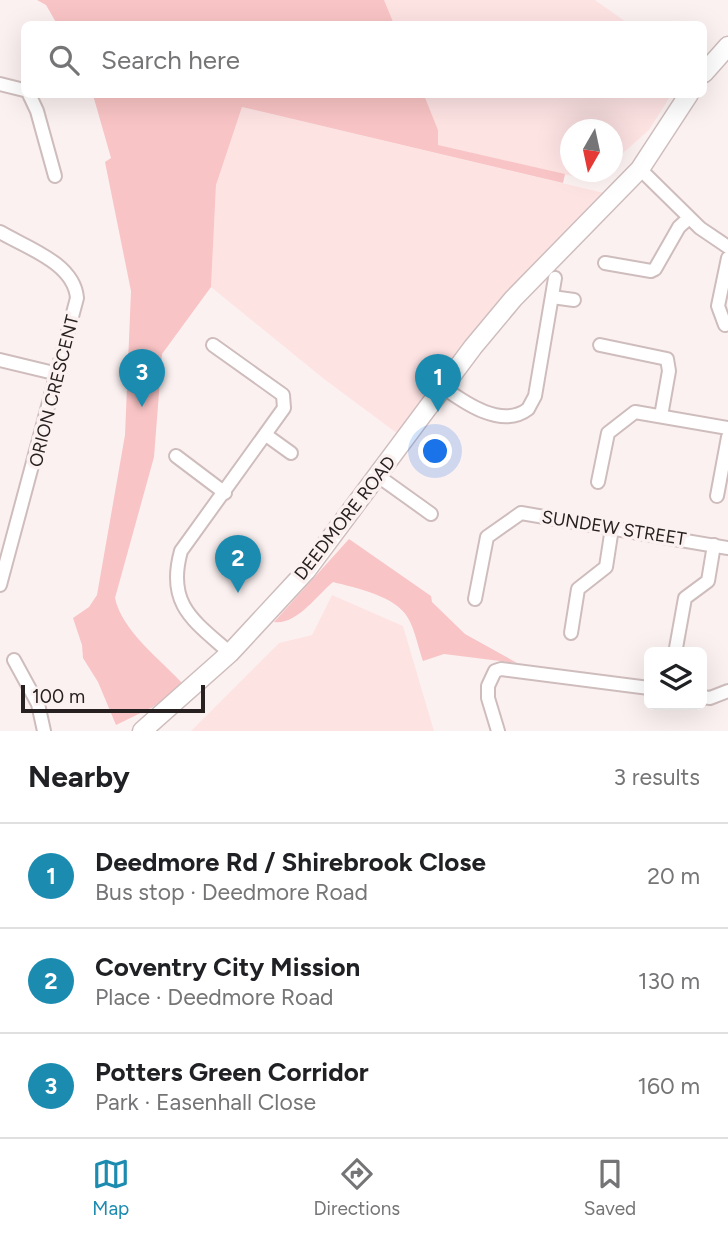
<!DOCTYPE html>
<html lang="en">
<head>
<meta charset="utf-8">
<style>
	body { margin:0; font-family:Figtree,sans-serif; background:#f6f6f6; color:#202124 }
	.controls { position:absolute; right:21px; bottom:21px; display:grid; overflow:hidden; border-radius:10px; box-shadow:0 7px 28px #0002 }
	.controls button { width:63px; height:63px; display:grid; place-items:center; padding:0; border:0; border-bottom:2px solid #e0e0e0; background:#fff; color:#202124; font:35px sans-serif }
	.compass { position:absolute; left:560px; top:119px; width:63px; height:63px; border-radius:50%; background:#fff; box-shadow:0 7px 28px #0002; rotate:189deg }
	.scale { position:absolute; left:21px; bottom:18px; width:184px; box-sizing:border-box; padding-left:7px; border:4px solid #272121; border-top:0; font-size:19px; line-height:24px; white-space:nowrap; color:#272121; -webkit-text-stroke:5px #fcf1f1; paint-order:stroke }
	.you { position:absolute; left:436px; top:452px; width:24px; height:24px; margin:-18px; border:5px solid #fff; border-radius:50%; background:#1a73e8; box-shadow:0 0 0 10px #1a73e833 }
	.badge { display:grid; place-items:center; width:46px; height:46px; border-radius:50%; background:#1c8bb0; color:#fff; font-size:23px; font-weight:700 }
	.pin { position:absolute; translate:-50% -58px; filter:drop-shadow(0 2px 4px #0008) }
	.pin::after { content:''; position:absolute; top:37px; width:24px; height:21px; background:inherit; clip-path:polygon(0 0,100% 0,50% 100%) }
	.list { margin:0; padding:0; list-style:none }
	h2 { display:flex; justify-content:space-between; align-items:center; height:91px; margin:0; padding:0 28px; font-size:30px }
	h2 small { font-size:23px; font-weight:400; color:#757577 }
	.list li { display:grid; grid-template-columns:46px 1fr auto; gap:21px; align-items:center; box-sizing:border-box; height:105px; padding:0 28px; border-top:2px solid #e0e0e0 }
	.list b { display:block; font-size:26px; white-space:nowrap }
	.list p { margin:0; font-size:23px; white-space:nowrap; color:#757577 }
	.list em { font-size:23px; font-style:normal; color:#757577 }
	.icon { flex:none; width:38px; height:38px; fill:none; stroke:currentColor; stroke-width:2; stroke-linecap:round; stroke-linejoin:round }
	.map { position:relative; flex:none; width:728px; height:731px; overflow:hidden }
	.search { position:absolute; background:#fff; box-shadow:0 7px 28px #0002; left:21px; right:21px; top:21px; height:77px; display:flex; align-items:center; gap:18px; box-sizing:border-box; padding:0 24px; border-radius:10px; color:#757577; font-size:26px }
	.sheet { height:406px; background:#fff }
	nav { display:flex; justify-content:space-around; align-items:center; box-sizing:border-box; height:98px; border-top:2px solid #e0e0e0; background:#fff; font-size:19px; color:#757577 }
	nav a { display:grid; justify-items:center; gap:4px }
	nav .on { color:#1c8bb0 }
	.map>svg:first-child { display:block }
	.built { fill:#fee3e3 }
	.green { fill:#f9c4c5 }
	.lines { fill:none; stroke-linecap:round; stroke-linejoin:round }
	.street-casing { stroke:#cfbdbd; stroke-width:16 }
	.secondary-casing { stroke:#cfbdbd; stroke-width:21 }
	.street { stroke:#fff; stroke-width:12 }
	.secondary { stroke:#fff; stroke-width:18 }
	.labels { text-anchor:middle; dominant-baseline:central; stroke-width:7; stroke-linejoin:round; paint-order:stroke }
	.street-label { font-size:18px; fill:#272121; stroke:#fcf1f1 }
</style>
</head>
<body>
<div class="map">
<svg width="728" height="731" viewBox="0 0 728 731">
	<rect width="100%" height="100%" fill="#fcf1f1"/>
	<g class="built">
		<polygon points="384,0 595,0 629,24 394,24"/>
		<polygon points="424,95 671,95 649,130 613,162 612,130 570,130 570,172 600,172 590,180 437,145 438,130"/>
		<polygon points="242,107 604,193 491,313 441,371 398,434 324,379 211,287 216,185"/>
		<polygon points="332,595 403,626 434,731 191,731 279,643 312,635"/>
	</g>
	<g class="green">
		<polygon points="37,0 384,0 394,24 57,24 46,5"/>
		<path d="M93,95H424L438,130V145L565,174L563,183L242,107L216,185L211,287L162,354L154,457L115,598C122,631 161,660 183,684L153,707L116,725L98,682L83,658L82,645L73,618L89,607L97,595L125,435L131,291L105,162L111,158Z"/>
		<path d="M349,539L431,596L432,602L465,634L517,663L444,654L423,661C418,647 415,630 408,618C396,596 356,588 333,582C316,596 297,625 274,622Z"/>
	</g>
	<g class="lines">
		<defs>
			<g id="street">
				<polyline points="0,84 24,90"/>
				<polyline points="29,94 37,111 55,176"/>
				<polyline points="640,169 700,228 728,247"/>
				<path d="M0,232C27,248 74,263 77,298L0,585"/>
				<polyline points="605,263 651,271 655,269 679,227 689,218"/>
				<polyline points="552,297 574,300"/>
				<polyline points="725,325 718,306 728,258"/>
				<path d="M213,345L283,395L284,408L181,551C166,605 194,621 230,653"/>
				<polyline points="600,345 667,359 669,371 661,416"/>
				<polyline points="0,360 58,374"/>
				<path d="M444,388C465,403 502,429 528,409L535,396L555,278"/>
				<polyline points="266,435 291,453"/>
				<polyline points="176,456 225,493"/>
				<polyline points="378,476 431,514"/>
				<polyline points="598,482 608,433 635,412 728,428"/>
				<polyline points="717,496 728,437"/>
				<polyline points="475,599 487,537 521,513 728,548"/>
				<polyline points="571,633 578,589 606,567 612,528"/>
				<polyline points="676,648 685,598 708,581 714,545"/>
				<polyline points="14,660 38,704 44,731"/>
				<polyline points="702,697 710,698 728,691"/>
				<polyline points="498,731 488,698 488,686 495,671 501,669 649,688"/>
			</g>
			<g id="secondary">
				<polyline points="704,73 728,46"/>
				<polyline points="142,731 230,653 306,571 473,347 513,299 640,169 689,94"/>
			</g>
		</defs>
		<use href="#street" class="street-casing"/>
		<use href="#secondary" class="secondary-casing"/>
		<use href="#street" class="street"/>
		<use href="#secondary" class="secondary"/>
	</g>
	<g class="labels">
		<g class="street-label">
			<text transform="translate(54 391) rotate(-76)">ORION CRESCENT</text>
			<text transform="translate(345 518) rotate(-52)">DEEDMORE ROAD</text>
			<text transform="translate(614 528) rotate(9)">SUNDEW STREET</text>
		</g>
	</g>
</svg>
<div class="controls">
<button><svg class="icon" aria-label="layers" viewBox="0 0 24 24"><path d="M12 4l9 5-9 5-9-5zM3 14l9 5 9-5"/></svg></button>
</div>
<svg class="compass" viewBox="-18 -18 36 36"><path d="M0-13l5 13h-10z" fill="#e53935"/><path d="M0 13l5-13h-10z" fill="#757577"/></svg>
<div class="scale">100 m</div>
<div class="you"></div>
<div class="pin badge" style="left:438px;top:412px">1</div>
<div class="pin badge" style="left:238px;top:593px">2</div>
<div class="pin badge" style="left:142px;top:407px">3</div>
<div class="search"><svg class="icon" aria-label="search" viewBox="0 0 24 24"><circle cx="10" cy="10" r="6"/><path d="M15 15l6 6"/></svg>Search here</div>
</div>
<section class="sheet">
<h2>Nearby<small>3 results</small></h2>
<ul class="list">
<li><span class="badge">1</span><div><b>Deedmore Rd / Shirebrook Close</b><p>Bus stop · Deedmore Road</p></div><em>20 m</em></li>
<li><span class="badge">2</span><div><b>Coventry City Mission</b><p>Place · Deedmore Road</p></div><em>130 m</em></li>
<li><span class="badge">3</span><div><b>Potters Green Corridor</b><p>Park · Easenhall Close</p></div><em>160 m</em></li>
</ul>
</section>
<nav>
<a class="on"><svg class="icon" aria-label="map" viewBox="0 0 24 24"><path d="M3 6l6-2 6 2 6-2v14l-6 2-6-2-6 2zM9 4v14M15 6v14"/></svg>Map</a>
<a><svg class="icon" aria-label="directions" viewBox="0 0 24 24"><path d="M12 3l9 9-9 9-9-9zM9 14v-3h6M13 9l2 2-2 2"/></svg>Directions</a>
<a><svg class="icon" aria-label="saved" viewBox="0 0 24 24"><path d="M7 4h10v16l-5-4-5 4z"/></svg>Saved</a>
</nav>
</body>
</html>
